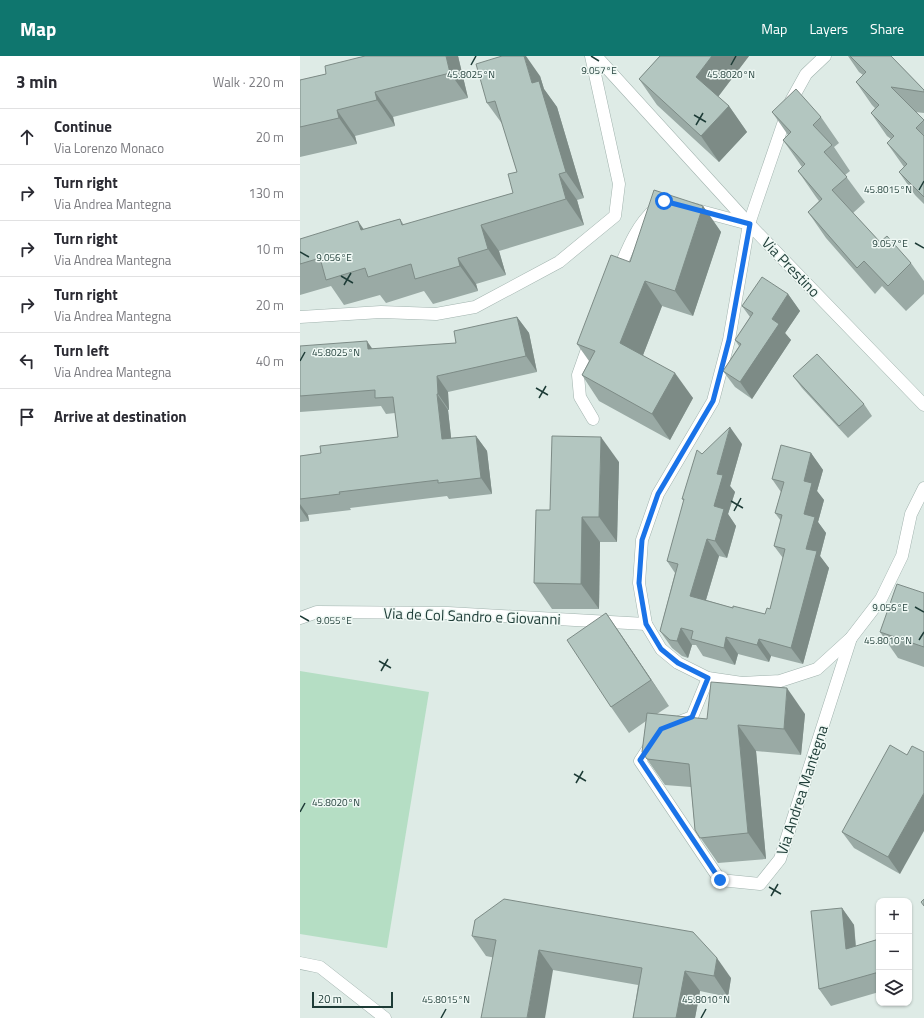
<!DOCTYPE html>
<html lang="en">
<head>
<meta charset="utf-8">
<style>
	body { margin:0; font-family:"Titillium Web",sans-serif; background:#f2f2f3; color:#2b2b33 }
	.controls { position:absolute; right:12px; bottom:12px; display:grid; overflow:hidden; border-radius:8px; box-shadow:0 1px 3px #0004 }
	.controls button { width:36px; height:36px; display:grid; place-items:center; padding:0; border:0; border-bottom:1px solid #e1e1e2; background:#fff; color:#2b2b33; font:20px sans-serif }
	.scale { position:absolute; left:12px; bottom:10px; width:81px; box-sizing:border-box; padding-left:4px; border:2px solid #1e3c37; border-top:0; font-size:11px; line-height:14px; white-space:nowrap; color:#1e3c37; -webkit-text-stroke:3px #eff8f4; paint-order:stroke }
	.stop { position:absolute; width:12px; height:12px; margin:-9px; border:3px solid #1a73e8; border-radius:50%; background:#fff }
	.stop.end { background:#1a73e8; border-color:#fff; box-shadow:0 1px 4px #0008 }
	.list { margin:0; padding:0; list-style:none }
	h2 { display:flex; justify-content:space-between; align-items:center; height:52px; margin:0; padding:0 16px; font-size:17px }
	h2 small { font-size:13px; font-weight:400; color:#7c7c81 }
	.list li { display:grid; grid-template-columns:26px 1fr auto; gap:12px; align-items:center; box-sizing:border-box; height:56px; padding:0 16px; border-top:1px solid #e1e1e2 }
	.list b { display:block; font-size:15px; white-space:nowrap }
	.list p { margin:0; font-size:13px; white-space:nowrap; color:#7c7c81 }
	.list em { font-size:13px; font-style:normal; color:#7c7c81 }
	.icon { flex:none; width:22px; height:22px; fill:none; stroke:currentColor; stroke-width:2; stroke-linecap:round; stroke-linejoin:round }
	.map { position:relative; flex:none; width:624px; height:962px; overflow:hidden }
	header { display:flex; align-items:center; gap:24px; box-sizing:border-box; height:56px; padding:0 20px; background:#0f766e; color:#fff }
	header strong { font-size:19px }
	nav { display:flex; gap:22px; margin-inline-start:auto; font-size:14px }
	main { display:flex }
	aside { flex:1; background:#fff }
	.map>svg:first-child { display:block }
	.green { fill:#b5dec4 }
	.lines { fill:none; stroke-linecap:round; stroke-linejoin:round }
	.minor-casing { stroke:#a1b3ae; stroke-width:13 }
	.minor { stroke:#fff; stroke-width:12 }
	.wall { fill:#9aaaa5 }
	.shaded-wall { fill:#7d8b86 }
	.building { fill:#b3c6c0; stroke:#7d8b86 }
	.route { stroke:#1a73e8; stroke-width:5 }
	.ticks { fill:none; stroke:#1e3c37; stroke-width:1.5 }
	.labels { text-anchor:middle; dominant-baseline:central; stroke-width:3; stroke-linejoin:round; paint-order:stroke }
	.street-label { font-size:15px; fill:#1e3c37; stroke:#eff8f4 }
	.ticks-label { font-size:10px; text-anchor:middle; fill:#1e3c37; stroke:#eff8f4; stroke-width:3; stroke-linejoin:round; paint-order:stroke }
</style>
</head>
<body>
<header>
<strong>Map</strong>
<nav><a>Map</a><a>Layers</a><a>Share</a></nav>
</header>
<main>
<aside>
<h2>3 min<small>Walk · 220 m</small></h2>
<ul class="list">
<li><svg class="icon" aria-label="ahead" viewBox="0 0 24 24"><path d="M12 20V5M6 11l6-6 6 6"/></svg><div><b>Continue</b><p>Via Lorenzo Monaco</p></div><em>20 m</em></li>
<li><svg class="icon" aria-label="right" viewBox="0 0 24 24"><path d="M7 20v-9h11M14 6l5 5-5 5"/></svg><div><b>Turn right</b><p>Via Andrea Mantegna</p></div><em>130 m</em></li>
<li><svg class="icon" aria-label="right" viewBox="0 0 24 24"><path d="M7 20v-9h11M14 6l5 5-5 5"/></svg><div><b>Turn right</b><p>Via Andrea Mantegna</p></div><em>10 m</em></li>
<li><svg class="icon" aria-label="right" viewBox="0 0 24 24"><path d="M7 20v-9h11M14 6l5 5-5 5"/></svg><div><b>Turn right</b><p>Via Andrea Mantegna</p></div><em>20 m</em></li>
<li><svg class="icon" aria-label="left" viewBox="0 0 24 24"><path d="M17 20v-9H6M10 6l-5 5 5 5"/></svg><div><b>Turn left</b><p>Via Andrea Mantegna</p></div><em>40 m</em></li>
<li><svg class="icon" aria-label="arrive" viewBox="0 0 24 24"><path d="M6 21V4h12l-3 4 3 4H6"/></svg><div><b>Arrive at destination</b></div></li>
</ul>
</aside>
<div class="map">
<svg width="624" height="962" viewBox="0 0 624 962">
	<rect width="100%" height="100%" fill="#deebe6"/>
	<polygon class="green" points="0,615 129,636 87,892 0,878"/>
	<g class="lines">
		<defs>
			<g id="minor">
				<polyline points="296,0 449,168 624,349"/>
				<polyline points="525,0 506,18 491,45 454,153 449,168 429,284 413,345 358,438 342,484 339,527 346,568 361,593 378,607 408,622 442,627 480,625 517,613 551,582 581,543 602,500 611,458 624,432"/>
				<polyline points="393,153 449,168"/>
				<path d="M317,218C327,195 335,171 355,153"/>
				<polyline points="0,261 81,256 136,258 175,251 259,206 315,160 319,128 291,0"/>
				<polyline points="290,285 278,319 280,341 293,363"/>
				<polyline points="0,562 17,556 148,557 346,568"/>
				<polyline points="376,667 392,661 408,622"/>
				<polyline points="353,685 340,705 420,824 460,828 480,803 551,582"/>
				<polyline points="0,907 20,911 85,962"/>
			</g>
		</defs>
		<use href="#minor" class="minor-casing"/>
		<use href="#minor" class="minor"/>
	</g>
	<g class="wall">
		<polygon points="65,0 158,0 168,42 93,61 95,70 55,80 57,88 0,101 0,24 26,18"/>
		<polygon points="360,0 449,0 418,41 429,50 447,76 419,106 357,49 339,23"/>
		<polygon points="548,0 591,0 624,34 624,57 615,56 624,64 624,148 615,139 599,116 604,111 587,87 591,83 587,80 571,57 575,52 572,49 556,26 563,19 559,16"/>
		<polygon points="240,20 244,33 257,51 284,142 277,144 284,169 199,195 206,219 176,228 178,235 133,248 124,235 86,247 80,239 44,249 31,230 0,239 0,183 64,173 100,163 104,169 213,137 217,116 203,69 187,47"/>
		<polygon points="472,56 521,61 539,87 534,91 550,115 545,119 565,146 553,157 580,186 611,207 624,225 624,238 606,255 582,230 575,238 526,182 508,156 519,145 516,141 498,115 502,111 483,84 488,79"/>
		<polygon points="403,150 421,176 393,260 362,250 343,299 393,342 370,384 299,345 282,319 289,305 277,288 330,206"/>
		<polygon points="488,238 500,255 485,277 491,284 452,343 435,331 423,315 439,290 435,284 450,261 442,250"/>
		<polygon points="217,261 229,277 237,316 148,336 149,354 148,354 151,382 176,380 187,395 192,438 149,443 147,440 50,452 51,454 8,459 9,465 0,466 0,400 21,397 98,381 95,357 86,358 81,350 0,356 0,290 73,293 156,287"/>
		<polygon points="493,320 564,348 572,360 548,382 502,332"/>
		<polygon points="442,388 430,430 435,436 428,458 436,470 427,502 419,500 406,544 433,552 465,558 470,553 483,502 474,490 481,465 475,457 481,436 472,423 511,397 523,414 517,435 524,444 518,466 526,477 520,500 529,512 503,608 471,600 469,606 438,598 435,609 403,600 396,589 392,589 388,602 382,600 372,592 360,575 375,517 367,505 384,445 382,443 402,398"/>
		<polygon points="319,406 317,486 300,486 299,553 252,553 234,527 250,454"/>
		<polygon points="624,537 624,611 598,602 580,576"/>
		<polygon points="306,557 324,583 369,650 357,658 407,663 505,658 501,699 456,695 466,803 418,807 395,774 391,731 365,729 342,696 346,665 329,677 311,651"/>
		<polygon points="607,699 600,818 554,792 542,776"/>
		<polygon points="542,852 554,869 556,890 579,883 579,936 531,950 519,933"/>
		<polygon points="172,880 431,922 428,941 400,935 395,962 333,962 338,929 253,914 186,900"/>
	</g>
	<g class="shaded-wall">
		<polygon points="146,0 158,0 168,42 150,17"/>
		<polygon points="224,0 226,0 240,20 244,33 257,51 284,142 266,116 232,27"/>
		<polygon points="412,0 449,0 414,46 396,21"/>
		<polygon points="75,36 93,61 95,70 77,44"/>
		<polygon points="429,50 447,76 419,106 401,80"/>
		<polygon points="37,54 55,80 57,88 39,62"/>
		<polygon points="259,118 277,144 284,169 266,143"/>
		<polygon points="403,150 421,176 393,260 375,235"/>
		<polygon points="58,165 76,191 61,174"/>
		<polygon points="181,169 199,195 206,219 188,193"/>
		<polygon points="158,202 176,228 178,235 160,210"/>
		<polygon points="345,225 362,250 338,312 320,287"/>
		<polygon points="488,238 500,255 485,277 491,284 452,343 440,326 472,263"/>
		<polygon points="217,261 229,277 237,316 226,300"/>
		<polygon points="67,285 78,301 68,293"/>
		<polygon points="375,317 393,342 370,384 352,358"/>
		<polygon points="137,320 148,336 149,354 138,338"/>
		<polygon points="137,338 148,354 153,399 142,383"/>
		<polygon points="430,371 442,388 430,430 435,436 428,458 436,470 427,502 415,485 414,450 417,418"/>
		<polygon points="176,380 187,395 192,438 181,422"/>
		<polygon points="301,381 319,406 317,486 299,461"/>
		<polygon points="511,397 523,414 517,435 524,444 518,466 526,477 520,500 529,512 503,608 491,592 506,493 504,458 504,425"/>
		<polygon points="0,448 8,459 9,465 0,452"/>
		<polygon points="282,461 300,486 299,553 281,528"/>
		<polygon points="407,483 419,500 402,557 390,540"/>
		<polygon points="306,557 324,583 369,650 351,624"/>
		<polygon points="381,572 392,589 388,602 377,585"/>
		<polygon points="426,581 438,598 435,609 424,592"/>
		<polygon points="459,583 471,600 469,606 457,589"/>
		<polygon points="487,632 505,658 501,699 484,673"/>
		<polygon points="438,669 456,695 466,803 448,777"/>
		<polygon points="624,737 624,775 600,818 588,801"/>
		<polygon points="542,852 554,869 557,910 546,893"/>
		<polygon points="239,894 253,914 245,962 227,962"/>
		<polygon points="417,902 431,922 428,941 414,920"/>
		<polygon points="385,915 400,935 395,962 376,962"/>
	</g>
	<g class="building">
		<polygon points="65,0 146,0 150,17 75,36 77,44 37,54 39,62 0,71 0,24 26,18 25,10"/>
		<polygon points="202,0 224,0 232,27 239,25 266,116 259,118 266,143 181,169 188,193 158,202 160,210 115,223 111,208 68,221 65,212 26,224 20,202 0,208 0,183 58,165 61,174 100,163 102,169 213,137 208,118 217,116 195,45 187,47 176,8"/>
		<polygon points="360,0 412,0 396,21 429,50 401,80 339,23"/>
		<polygon points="550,0 591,0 624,34 624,36 591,31 624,64 616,72 624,80 624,141 599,116 607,108 587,87 594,80 571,57 579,49 556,26 566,16"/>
		<polygon points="496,33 521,61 513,69 532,89 524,96 547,121 532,134 580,186 587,180 611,207 588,230 564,205 557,212 508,156 522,143 498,115 505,108 483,84 491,76 472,56"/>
		<polygon points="354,134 403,150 375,235 345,225 320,287 375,317 352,358 282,319 295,295 277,288 311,199 330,206"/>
		<polygon points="462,221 488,238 472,263 479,268 440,326 423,315 441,288 435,284 453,257 442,250"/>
		<polygon points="217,261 226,300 137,320 138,338 137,338 142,383 176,380 181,422 138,427 138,424 39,436 40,438 0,443 0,400 21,397 20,390 98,381 93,341 75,342 75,334 0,340 0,290 67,285 68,293 156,287 154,275"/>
		<polygon points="517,298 564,348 539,370 493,320"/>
		<polygon points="430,371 417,418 423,419 414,450 424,453 415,485 407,483 390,540 433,552 433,550 465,558 467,552 470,553 485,493 474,490 482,459 475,457 484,426 472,423 481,389 511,397 504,425 512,427 504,458 515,461 506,493 517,495 491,592 459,583 457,589 426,581 424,592 391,583 393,575 381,572 377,585 370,584 360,575 378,508 367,505 384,443 382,443 397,394 402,398"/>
		<polygon points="252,380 301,381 299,461 282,461 281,528 234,527 236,454 250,454"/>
		<polygon points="597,528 624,537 624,591 580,576"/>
		<polygon points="306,557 351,624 311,651 267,584"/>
		<polygon points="411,626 487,632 484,673 438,669 448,777 400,782 395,774 389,708 347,703 342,696 347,657 407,663"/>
		<polygon points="590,689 607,699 612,690 624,696 624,737 588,801 542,776"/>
		<polygon points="204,843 393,876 417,902 414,920 385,915 376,962 333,962 342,912 239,894 227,962 181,962 196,884 172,880 175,864"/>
		<polygon points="624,843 624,850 621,846"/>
		<polygon points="542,852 546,893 579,883 579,916 519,933 511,855"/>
	</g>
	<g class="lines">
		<polyline class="route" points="364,145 450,168 429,284 413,345 358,438 342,484 339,527 346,568 361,593 378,607 408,622 392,661 361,673 340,704 420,824"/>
	</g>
	<path class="ticks" d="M291,0L299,5M171,9L176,0M431,9L436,0M394,59L406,66M396,69L403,57M619,134L624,125M615,187L624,192M0,196L9,201M41,220L53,227M44,229L51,217M0,305L5,296M236,332L248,339M239,342L246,330M431,445L443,452M434,455L441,442M615,551L624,556M0,560L9,565M619,584L624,576M79,605L91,612M81,615L88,603M274,718L286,725M276,727L283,715M0,756L5,747M469,831L481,838M471,840L478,828M141,962L146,953M401,962L406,953"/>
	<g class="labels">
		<g class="street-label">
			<text transform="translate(491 211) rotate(46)">Via Prestino</text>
			<text transform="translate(172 560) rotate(2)">Via de Col Sandro e Giovanni</text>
			<text transform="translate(502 734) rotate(-72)">Via Andrea Mantegna</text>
		</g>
	</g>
	<g class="ticks-label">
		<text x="299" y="18">9.057°E</text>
		<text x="171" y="22">45.8025°N</text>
		<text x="431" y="22">45.8020°N</text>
		<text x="588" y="137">45.8015°N</text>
		<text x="590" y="191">9.057°E</text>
		<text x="34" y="205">9.056°E</text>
		<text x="36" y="300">45.8025°N</text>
		<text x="590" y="555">9.056°E</text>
		<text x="34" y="568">9.055°E</text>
		<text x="588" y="588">45.8010°N</text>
		<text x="36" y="750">45.8020°N</text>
		<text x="146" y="947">45.8015°N</text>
		<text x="406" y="947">45.8010°N</text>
	</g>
</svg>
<div class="controls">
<button>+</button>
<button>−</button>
<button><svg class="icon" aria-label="layers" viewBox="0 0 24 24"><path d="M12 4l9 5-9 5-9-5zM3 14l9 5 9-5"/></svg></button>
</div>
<div class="scale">20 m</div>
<div class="stop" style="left:364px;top:145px"></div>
<div class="stop end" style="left:420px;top:824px"></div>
</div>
</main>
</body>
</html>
